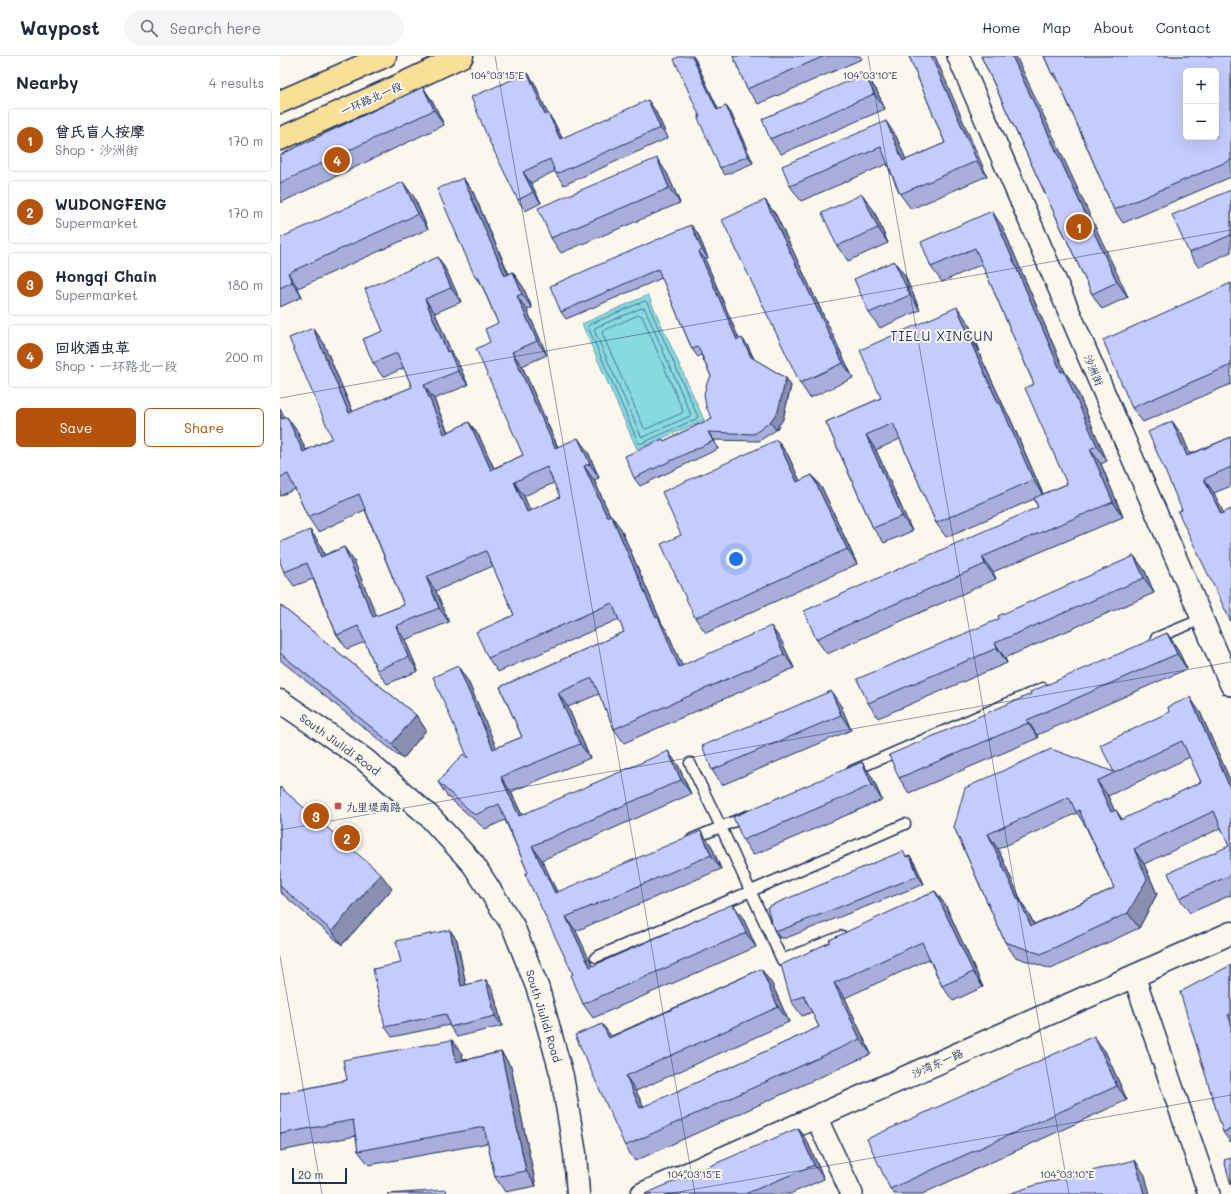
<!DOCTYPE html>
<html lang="en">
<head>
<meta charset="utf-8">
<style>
	body { margin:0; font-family:Mali,"LXGW WenKai TC",sans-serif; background:#f6f6f7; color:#1f2937 }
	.controls { position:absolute; right:12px; top:12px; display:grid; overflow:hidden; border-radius:6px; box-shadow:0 4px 16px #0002 }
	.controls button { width:36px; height:36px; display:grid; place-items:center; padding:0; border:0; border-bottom:1px solid #e0e1e3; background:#fff; color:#1f2937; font:20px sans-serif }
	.scale { position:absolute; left:12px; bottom:10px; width:55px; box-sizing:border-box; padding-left:4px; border:2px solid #1b2f5e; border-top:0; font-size:11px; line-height:14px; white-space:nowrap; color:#1b2f5e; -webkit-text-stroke:3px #fbf7ec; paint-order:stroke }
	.you { position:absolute; left:456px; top:503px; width:14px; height:14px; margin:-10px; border:3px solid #fff; border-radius:50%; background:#1a73e8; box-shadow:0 0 0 6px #1a73e833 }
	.badge { display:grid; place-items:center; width:26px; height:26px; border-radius:50%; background:#b45309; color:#fff; font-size:13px; font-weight:700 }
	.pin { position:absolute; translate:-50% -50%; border:2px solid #fff; box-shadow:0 1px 4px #0006 }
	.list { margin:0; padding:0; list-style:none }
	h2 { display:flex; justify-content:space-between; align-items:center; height:52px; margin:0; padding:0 16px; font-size:17px }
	h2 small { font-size:13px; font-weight:400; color:#747a83 }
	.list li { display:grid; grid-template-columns:26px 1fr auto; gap:12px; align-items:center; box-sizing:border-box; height:64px; margin:0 8px 8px; padding:0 8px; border:1px solid #e0e1e3; border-radius:6px }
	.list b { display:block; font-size:15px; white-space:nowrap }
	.list p { margin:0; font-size:13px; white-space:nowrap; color:#747a83 }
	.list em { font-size:13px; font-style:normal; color:#747a83 }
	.actions { display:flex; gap:8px; padding:12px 16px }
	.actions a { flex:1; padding:9px 0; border:1px solid #b45309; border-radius:6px; text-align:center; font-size:14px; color:#b45309 }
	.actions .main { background:#b45309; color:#fff }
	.icon { flex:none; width:22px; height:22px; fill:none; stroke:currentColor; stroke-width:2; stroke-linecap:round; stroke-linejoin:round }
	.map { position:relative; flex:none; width:951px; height:1138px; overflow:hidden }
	header { display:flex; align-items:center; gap:24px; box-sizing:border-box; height:56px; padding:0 20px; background:#fff; border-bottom:1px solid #e0e1e3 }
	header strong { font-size:19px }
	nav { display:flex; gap:22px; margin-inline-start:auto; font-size:14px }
	.search { width:280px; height:36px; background:#f6f6f7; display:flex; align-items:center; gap:10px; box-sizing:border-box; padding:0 14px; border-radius:22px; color:#747a83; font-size:15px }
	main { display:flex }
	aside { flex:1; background:#fff }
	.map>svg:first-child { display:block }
	.water { fill:#89dae0; stroke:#5d96ac }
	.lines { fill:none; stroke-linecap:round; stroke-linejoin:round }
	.shore { stroke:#477392; stroke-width:1 }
	.lane-casing { stroke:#1b2f5e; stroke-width:13 }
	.street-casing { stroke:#1b2f5e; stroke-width:24 }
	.secondary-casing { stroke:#1b2f5e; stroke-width:25 }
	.primary-casing { stroke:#1b2f5e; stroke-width:25 }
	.lane { stroke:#fbf7ec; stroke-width:10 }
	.street { stroke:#fbf7ec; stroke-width:21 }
	.secondary { stroke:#fbf7ec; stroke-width:22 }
	.primary { stroke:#fadf96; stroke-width:22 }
	.wall { fill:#a9afda; stroke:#1b2f5e; fill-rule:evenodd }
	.shaded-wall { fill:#8a8eb1; stroke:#1b2f5e }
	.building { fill:#c5cbfd; stroke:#1b2f5e; fill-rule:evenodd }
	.ticks { fill:none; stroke:#1b2f5e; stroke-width:1; stroke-opacity:0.45 }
	.poi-dot { fill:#d1495b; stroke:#fbf7ec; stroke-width:1.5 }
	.labels { text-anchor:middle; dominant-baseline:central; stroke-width:4; stroke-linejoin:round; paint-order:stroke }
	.street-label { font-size:11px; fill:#1b2f5e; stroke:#fbf7ec }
	.poi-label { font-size:11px; fill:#1b2f5e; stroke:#fbf7ec; text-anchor:start }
	.quarter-label { font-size:13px; letter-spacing:1px; fill:#1b2f5e; stroke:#fbf7ec }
	.ticks-label { font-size:10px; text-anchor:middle; fill:#1b2f5e; stroke:#fbf7ec; stroke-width:4; stroke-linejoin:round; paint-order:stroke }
</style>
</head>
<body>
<header>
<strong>Waypost</strong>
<div class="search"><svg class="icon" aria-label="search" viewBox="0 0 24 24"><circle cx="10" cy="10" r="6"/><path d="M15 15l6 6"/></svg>Search here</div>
<nav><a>Home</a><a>Map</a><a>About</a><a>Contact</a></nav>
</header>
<main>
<aside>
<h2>Nearby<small>4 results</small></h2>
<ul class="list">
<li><span class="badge">1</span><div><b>曾氏盲人按摩</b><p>Shop · 沙洲街</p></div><em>170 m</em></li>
<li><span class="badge">2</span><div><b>WUDONGFENG</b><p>Supermarket</p></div><em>170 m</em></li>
<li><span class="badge">3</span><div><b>Hongqi Chain</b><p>Supermarket</p></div><em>180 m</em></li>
<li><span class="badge">4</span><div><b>回收酒虫草</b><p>Shop · 一环路北一段</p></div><em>200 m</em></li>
</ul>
<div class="actions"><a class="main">Save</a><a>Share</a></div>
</aside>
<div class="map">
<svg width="951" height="1138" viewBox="0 0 951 1138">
	<rect width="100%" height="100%" fill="#fbf7ec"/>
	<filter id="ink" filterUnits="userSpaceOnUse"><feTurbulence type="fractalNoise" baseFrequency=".025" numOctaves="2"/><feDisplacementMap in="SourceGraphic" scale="8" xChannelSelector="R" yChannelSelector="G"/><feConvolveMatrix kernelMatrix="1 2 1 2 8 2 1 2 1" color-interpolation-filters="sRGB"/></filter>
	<g filter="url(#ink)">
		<polygon class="water" points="368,239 424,364 357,393 302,268"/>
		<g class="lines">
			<g class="shore">
				<polygon points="365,245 367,246 418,361 416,363 360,388 358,386 308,271 309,269"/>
				<polygon points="362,252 365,253 411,359 410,360 363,381 361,380 314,274 315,272"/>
				<polygon points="359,259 362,260 403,355 402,357 366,373 364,372 322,277 323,275"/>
			</g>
			<defs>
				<g id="lane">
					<polyline points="876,582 922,563"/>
					<polyline points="410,707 441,771 502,904 562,880"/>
					<polyline points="572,715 763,632"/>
					<polyline points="412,783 467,760"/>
					<polyline points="316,901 471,835 625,768"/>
				</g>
				<g id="street">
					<polyline points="678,0 951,629"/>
					<polyline points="854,920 929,1138"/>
					<polyline points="536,1061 572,1138"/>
				</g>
				<g id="secondary">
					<polyline points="0,645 84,703 149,760 193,808 233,870 258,933 282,1020 295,1097 298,1138"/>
					<polyline points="362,1138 951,877"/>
				</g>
				<g id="primary">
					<polyline points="0,46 105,0"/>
					<polyline points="0,83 116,31 182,0"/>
				</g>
			</defs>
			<use href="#lane" class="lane-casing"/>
			<use href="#street" class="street-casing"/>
			<use href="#secondary" class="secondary-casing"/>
			<use href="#primary" class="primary-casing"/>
			<use href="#lane" class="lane"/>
			<use href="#street" class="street"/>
			<use href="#secondary" class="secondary"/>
			<use href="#primary" class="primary"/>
		</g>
		<g class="wall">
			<polygon points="453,0 580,0 582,3 478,48 467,33"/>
			<polygon points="629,0 707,120 631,153 620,138 607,108 521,145 510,130 616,80 626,104 665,87"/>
			<polygon points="701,0 848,241 822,253 812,238"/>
			<polygon points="764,0 951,0 951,121 843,167 834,154 780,29 772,18"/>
			<polygon points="415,3 438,54 446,50 451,57 473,107 445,119 440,112 420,61"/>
			<polygon points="248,17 255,28 267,58 275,68 282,82 375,54 388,82 284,129 276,118 275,115 251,127 261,147 245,155 238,144"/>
			<polygon points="143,31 153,46 164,69 0,147 0,99"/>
			<polygon points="596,33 605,53 501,98 490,83"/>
			<polygon points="387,117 400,147 281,197 271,182"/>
			<path d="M183,122L193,136L229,218L233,216L243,231L252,252L247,254L267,299L242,310L278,391L308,396L319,422L314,424L330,459H331L341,473L382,568L387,575L402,610L501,584L514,612L344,687L334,673L319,638L288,651L310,702L231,736L242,759L398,709L411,738L262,804L277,836L431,789L441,813L296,875L312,910L463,862L476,891L313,962L303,948L293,918L225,764L205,773L167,740L158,726L188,702V625L216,692L242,681L220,631L344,576L339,563L218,616L208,602L234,559L213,510L156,535L169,566L125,584L138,615L107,628L97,614L85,586L67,593L57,579L33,523L14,530L4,516L30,474L40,488L44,499L64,491L74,505L96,560L124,549L85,454L38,476L28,461L15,433L0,440V352L5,362L17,375L26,394L52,382L33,272L43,286L73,356L132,331L124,312L103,321L93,307L103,275L158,201L167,216L181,246L155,257L173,300L179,309L188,329L154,343L168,376L189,366L199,380L214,412L243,399L210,286L218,267L203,232L195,221ZM274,427L280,441L250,455L244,440Z"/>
			<polygon points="951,134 951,196 918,211 909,197"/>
			<polygon points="134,141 148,173 18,232 22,241 0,251 0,182"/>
			<polygon points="485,144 496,159 573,322 530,342 520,327"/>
			<polygon points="593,153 608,187 568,205 557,190"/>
			<polygon points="722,170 785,316 795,330 827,405 821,408 843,461 713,516 716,523 547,598 536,583 758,451 754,443 666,481 656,467 620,383 596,394 632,475 604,487 593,472 546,366 601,342 688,266 700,295 698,295 726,355 730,362 763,438 787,428 754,328 702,208 662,226 651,211"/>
			<polygon points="417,176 428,202 425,203 459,284 468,290 474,303 506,322 511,330 503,363 496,374 479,385 434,384 438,393 360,430 354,422 384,385 432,362 431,320 421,299 418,301 412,293 382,222 286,263 281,256"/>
			<polygon points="614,205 625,220 640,254 600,272 589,257"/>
			<polygon points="951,227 951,328 863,366 852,352"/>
			<polygon points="892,365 902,379 910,398 951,381 951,430 934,437 943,457 951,566 902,454"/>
			<polygon points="497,384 508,399 520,425 532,419 543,434 577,508 426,577 415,562 401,479"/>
			<polygon points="854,500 865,515 874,537 725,602 727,607 598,662 588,647 719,563"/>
			<polygon points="0,549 136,659 146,674 123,703 0,604"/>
			<polygon points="887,577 897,592 907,613 757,679 758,682 629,737 619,722"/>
			<polygon points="561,650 571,674 442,729 432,714"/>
			<path d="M920,656L951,726V839L910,857L899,842L949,790L941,772L864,808L877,838L859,872L771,913L735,901L725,886L674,771L834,716ZM910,701L921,726L843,764L834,754L828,740ZM797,757L806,771L834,832L754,868L749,858L744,851L718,793Z"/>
			<polygon points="582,706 592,721 602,744 473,799 463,784"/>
			<polygon points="0,731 112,833 62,889 0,836"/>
			<polygon points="630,800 635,808 644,828 506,882 500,882 494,874"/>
			<polygon points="655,835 666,850 703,931 673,945 662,930 649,903 565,942 591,998 355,1105 345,1090 331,980 481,913 492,928 509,966 356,1035 364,1051 539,971 532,956 522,960 511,945 550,886"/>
			<polygon points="170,874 177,884 186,929 206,924 213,934 222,970 177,981 170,971 169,969 112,981 105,971 121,907"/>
			<polygon points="951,909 951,1085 950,1086 943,1076"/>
			<polygon points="825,995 847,1044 642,1138 614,1138 610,1133"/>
			<polygon points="221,996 231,1011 256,1130 225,1136 215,1121 208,1087 89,1109 78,1095 76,1080 0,1095 0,1038 67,1024 182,998 183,1004"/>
			<polygon points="528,1087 544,1123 510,1138 365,1138"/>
		</g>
		<g class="shaded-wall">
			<polygon points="412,0 413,0 415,3 442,61 437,54"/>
			<polygon points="651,0 655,0 707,120 697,105"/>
			<polygon points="732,0 736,0 848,241 837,226"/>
			<polygon points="248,17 255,28 273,70 265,59"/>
			<polygon points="585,18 596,33 605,53 594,38"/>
			<polygon points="143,31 153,46 164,69 154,54"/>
			<polygon points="368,44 375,54 388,82 380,72"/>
			<polygon points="446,50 451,57 473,107 468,100"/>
			<polygon points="268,57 275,68 288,94 280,83"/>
			<polygon points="606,65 616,80 633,120 623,105"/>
			<polygon points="377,102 387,117 400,147 389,132"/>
			<polygon points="243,116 251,127 261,147 253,136"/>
			<polygon points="183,122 193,136 235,234 225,220"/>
			<polygon points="123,126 134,141 148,173 138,158"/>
			<polygon points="582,138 593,153 608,187 598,172"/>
			<polygon points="485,144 496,159 573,322 563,307"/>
			<polygon points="712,155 722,170 785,316 795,330 827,405 817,390 781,316"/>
			<polygon points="411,169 417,176 428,202 422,194"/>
			<polygon points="419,196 425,203 463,292 457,284"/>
			<polygon points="158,201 167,216 181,246 171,232"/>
			<polygon points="614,205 625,220 640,254 630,239"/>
			<polygon points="233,216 243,231 252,252 242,238"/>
			<polygon points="8,217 18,232 22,241 12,226"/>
			<polygon points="237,240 247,254 267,299 257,285"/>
			<polygon points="145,243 155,257 173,300 179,309 188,329 178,315 167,296"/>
			<polygon points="677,251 688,266 700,295 689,280"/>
			<polygon points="33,272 43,286 79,371 69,357"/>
			<polygon points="688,280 698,295 726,355 730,362 763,439 753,424"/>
			<polygon points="462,282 468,290 476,309 471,301"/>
			<polygon points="232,296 242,310 284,406 275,392"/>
			<polygon points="506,322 511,330 503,363 496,374 490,366"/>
			<polygon points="144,329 154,343 174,392 164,378"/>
			<polygon points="0,352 12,377 2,363 0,359"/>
			<polygon points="7,361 17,375 33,410 23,396"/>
			<polygon points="892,365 902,379 917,414 907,400"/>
			<polygon points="189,366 199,380 221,428 211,414"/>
			<polygon points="428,376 434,384 438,393 433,385"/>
			<polygon points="586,379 596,394 632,475 622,460"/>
			<polygon points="298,382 308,396 319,422 310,408"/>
			<polygon points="497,384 508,399 527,441 517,426"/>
			<polygon points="810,393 821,408 843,461 833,446"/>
			<polygon points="304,410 314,424 337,475 327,461"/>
			<polygon points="532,419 543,434 577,508 567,493"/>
			<polygon points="924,423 934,437 951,472 941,458"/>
			<polygon points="234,426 244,440 257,470 247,456"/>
			<polygon points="331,459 341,473 382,568 387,575 409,625 399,611 376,562"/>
			<polygon points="30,474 40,488 51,515 41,501"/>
			<polygon points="64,491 74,505 103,575 93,561"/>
			<polygon points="854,500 865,515 874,537 864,522"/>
			<polygon points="702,501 713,516 716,523 705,508"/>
			<polygon points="146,521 156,535 169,566 159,552"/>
			<polygon points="116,570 125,584 138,615 128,601"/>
			<polygon points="491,570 501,584 514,612 504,598"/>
			<polygon points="887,577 897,592 907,613 897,598"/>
			<polygon points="715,587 725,602 727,607 717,592"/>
			<polygon points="178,610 188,625 223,707 213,693"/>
			<polygon points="551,635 561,650 571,674 561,659"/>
			<polygon points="278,637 288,651 310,702 300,688"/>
			<polygon points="910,641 920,656 951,726 951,734"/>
			<polygon points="136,659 146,674 123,703 112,688"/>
			<polygon points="747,664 757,679 758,682 748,667"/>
			<polygon points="388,695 398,709 411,738 401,724"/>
			<polygon points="582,706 592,721 602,744 592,729"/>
			<polygon points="221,721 231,736 249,774 239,760"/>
			<polygon points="817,725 828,740 842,771 831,756"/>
			<polygon points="836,754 846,769 841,764"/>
			<polygon points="421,775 431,789 441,813 431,799"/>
			<polygon points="708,778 718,793 744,851 749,858 762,885 751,870 738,844"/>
			<polygon points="252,790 262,804 284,851 275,837"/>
			<polygon points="854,793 864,808 877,838 859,872 848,857"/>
			<polygon points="630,800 635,808 644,828 638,820"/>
			<polygon points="101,818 112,833 62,889 52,875"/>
			<polygon points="655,835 666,850 703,931 693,916"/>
			<polygon points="453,848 463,862 476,891 466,877"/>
			<polygon points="286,861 296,875 320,925 310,911"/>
			<polygon points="170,874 177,884 188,940 181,930"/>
			<polygon points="481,913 492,928 509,966 498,951"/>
			<polygon points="206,924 213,934 222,970 215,960"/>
			<polygon points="554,927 565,942 591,998 580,983"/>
			<polygon points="322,968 333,982 329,982"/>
			<polygon points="814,980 825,995 847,1044 837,1030"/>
			<polygon points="172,984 182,998 186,1021 176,1006"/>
			<polygon points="221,996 231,1011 256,1130 246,1115"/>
			<polygon points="346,1020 356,1035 371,1067 360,1052"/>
			<polygon points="518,1072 528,1087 544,1123 534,1109"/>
			<polygon points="855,1104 865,1119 870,1138 864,1138"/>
		</g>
		<g class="building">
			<polygon points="401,0 412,0 437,54 446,50 468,100 440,112 418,62 420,61 394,3"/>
			<polygon points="453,0 545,0 467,33"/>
			<polygon points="629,0 651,0 697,105 620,138 601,91 510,130 502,110 606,65 623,105 665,87"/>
			<polygon points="701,0 732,0 837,226 812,238"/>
			<path d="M764,0H951V104L834,154L775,17L772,18ZM906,15H936V81H906Z"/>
			<polygon points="248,17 265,59 268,57 280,83 368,44 380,72 276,118 270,103 243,116 253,136 238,144 210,87 191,41"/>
			<polygon points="585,18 594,38 490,83 482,63"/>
			<polygon points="143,31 154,54 0,127 0,99"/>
			<polygon points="377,102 389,132 271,182 258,152"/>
			<path d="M183,122L225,220L233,216L242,238L237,240L257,285L232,296L275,392L298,382L310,408L304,410L327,461L331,459L376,562L378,561L399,611L491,570L504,598L334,673L312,622L278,637L300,688L221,721L239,760L388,695L401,724L252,790L275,837L421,775L431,799L286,861L310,911L453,848L466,877L303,948L291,919L293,918L245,818L248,817L219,748L195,759L158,726L183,698L188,702L153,621L178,610L213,693L242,681L220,631L344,576L332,547L208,602L196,576L234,559L206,495L146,521L159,552L116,570L128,601L97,614L78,570L57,579L27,507L4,516L0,506V486L30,474L41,501L64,491L93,561L124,549L79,438L28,461L8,418L0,421V359L2,363L7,361L23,396L52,382L9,282L33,272L69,357L132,331L117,297L93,307L83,283L103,275L85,233L158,201L171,232L145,243L167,296L169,295L178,315L144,329L164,378L189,366L211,414L243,399L196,293L210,286L205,273L218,267L198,220L195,221L157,133ZM267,411L280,441L247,456L234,426Z"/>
			<polygon points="123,126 138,158 8,217 12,226 0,232 0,182"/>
			<polygon points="951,134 951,179 909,197 892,159"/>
			<polygon points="582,138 598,172 557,190 542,157"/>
			<polygon points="485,144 563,307 520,327 442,164"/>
			<polygon points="712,155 781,316 784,315 817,390 810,393 833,446 702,501 705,508 536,583 524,555 758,451 754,442 787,428 745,332 754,328 695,192 651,211 641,186"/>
			<polygon points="411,169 422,194 419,196 457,284 462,282 471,301 506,322 498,355 490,366 474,378 428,376 433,385 354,422 345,400 383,383 384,385 432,362 426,351 424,338 427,327 431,320 418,291 412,293 378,213 281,256 270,230"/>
			<polygon points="614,205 630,239 589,257 574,223"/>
			<polygon points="951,227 951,309 852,352 823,284"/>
			<polygon points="677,251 689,280 688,280 718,347 720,347 753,424 656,467 613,367 586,379 622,460 593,472 546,366 601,342 580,294"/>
			<polygon points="892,365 907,400 951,381 951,411 924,423 941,458 951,453 951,566 898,456 902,454 868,376"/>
			<polygon points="497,384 517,426 532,419 567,493 415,562 381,488 401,479 382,436"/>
			<polygon points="854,500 864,522 715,587 717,592 588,647 577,623 719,563 718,560"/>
			<polygon points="0,549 136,659 112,688 0,597"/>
			<polygon points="887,577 897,598 747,664 748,667 619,722 609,699 751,638 750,636"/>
			<polygon points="551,635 561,659 432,714 422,690"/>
			<path d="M910,641L951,734V819L899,842L888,817L949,790L934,755L854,793L867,823L848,857L761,898L725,886L674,771L685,732L771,693L834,716L820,689L889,656L888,651ZM902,685L921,726L841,764L836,754L831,756L817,725ZM789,741L796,756L799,754L834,832L751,870L739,843L738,844L708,778Z"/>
			<polygon points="582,706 592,729 463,784 453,761"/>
			<polygon points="0,731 101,818 52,875 0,830"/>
			<polygon points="623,795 626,801 630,800 638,820 501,874 494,874 487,851"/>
			<polygon points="655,835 693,916 662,930 642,886 554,927 580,983 345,1090 295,979 322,968 329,982 481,913 498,951 346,1020 360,1052 539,971 524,940 511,945 501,909 550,886 549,884"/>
			<polygon points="170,874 181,930 206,924 215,960 170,971 166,958 105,971 93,913 121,907 116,885"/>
			<polygon points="951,909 951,958 948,959 951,967 951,1073 943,1076 900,936"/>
			<polygon points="814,980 837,1030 610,1133 587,1083"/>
			<polygon points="172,984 176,1006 221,996 246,1115 215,1121 204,1071 78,1095 73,1064 0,1078 0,1038 67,1024 63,1004"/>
			<polygon points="518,1072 534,1109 465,1138 365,1138"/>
			<polygon points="951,1102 951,1129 944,1104"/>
			<polygon points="855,1104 864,1138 728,1138 756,1129"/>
			<polygon points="166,1134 167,1138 107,1138"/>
		</g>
	</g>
	<path class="ticks" d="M215,0L415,1138M588,0L789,1138M0,342L951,174M0,774L951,606M0,900L42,1138M387,1138L951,1039"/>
	<rect class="poi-dot" x="54" y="746" width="8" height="8" rx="2"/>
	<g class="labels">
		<g class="street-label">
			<text transform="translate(91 42) rotate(-24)">一环路北一段</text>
			<text transform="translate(814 314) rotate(67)">沙洲街</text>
			<text transform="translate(60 688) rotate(36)">South Jiulidi Road</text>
			<text transform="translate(264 960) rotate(73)">South Jiulidi Road</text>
			<text transform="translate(657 1007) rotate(-24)">沙湾东一路</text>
		</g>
		<g class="poi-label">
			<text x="66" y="750">九里堤南路</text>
		</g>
		<g class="quarter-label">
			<text x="662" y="279">TIELU XINCUN</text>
		</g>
	</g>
	<g class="ticks-label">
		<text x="217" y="23">104°03'15"E</text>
		<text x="590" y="23">104°03'10"E</text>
		<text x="414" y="1122">104°03'15"E</text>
		<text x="787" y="1122">104°03'10"E</text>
	</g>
</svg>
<div class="controls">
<button>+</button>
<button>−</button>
</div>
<div class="scale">20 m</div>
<div class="you"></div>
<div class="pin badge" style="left:799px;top:171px">1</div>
<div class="pin badge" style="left:67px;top:782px">2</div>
<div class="pin badge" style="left:36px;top:760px">3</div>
<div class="pin badge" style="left:57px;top:104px">4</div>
</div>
</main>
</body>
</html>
